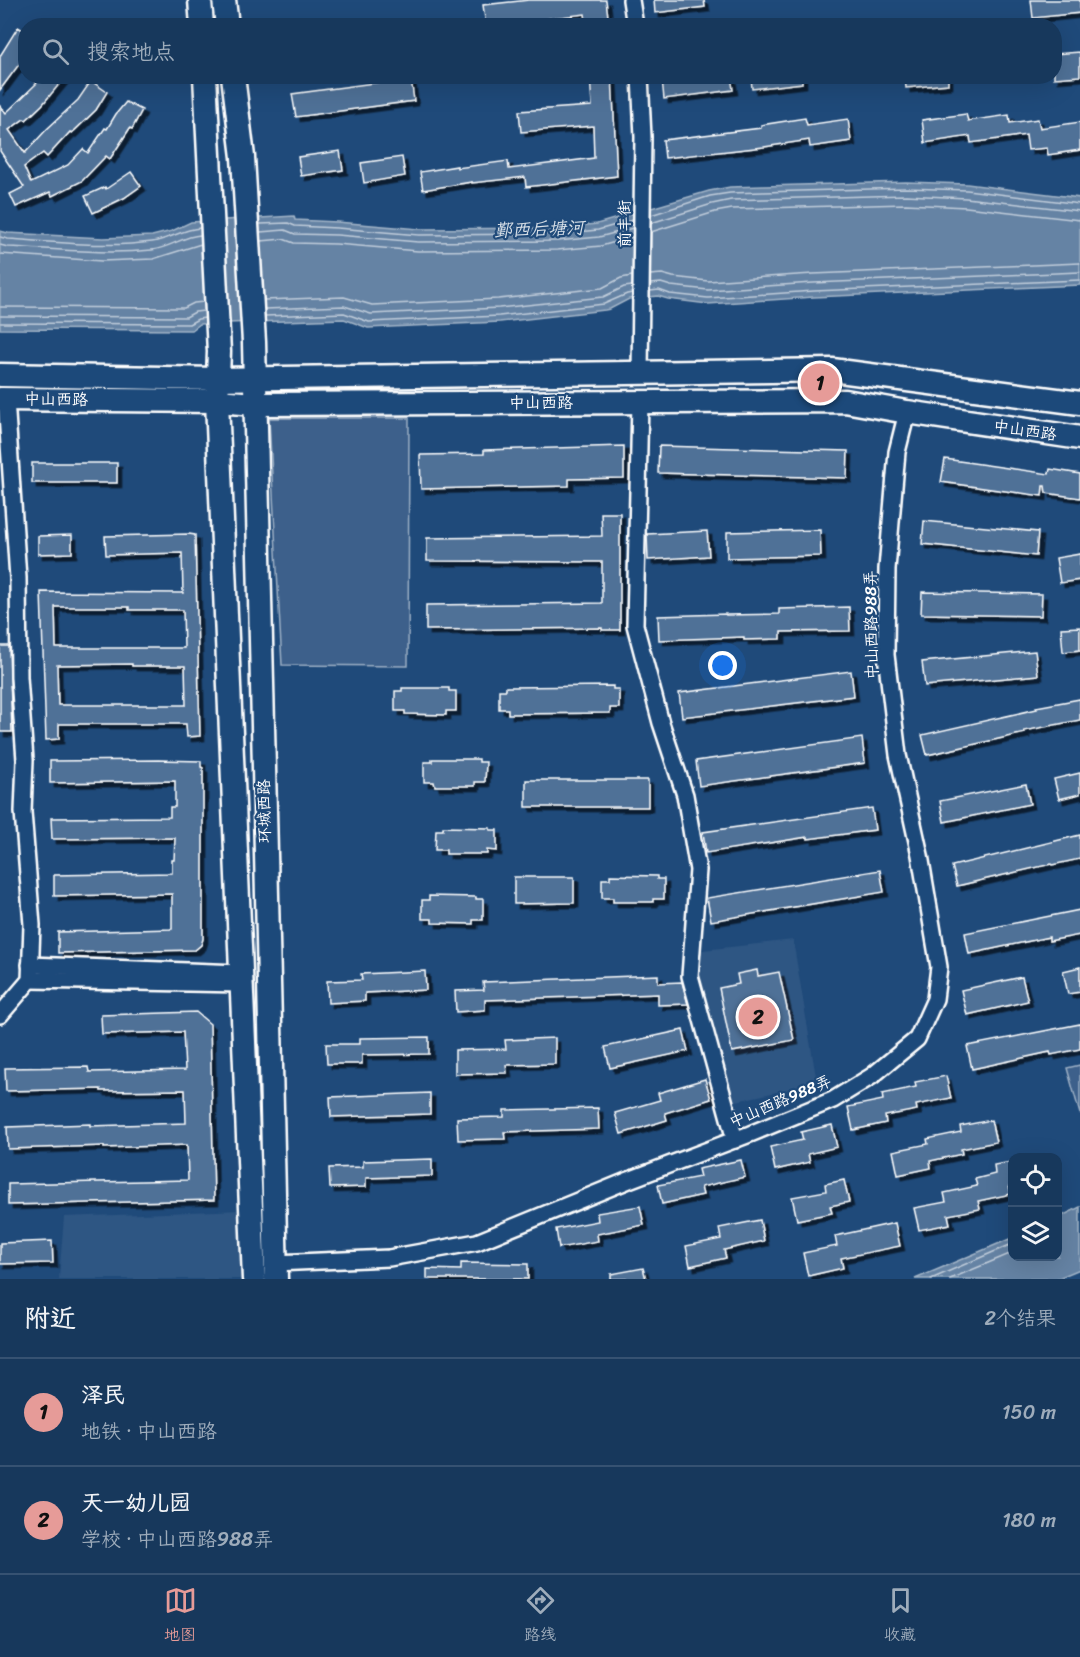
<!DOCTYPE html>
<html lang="zh">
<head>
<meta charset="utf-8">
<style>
	body { margin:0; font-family:Sriracha,"LXGW WenKai TC",sans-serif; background:#203f62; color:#f1f3f6 }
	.controls { position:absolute; right:18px; bottom:18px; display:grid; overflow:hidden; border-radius:12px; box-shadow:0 6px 24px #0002 }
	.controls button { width:54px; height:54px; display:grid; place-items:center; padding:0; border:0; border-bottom:2px solid #365272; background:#17385c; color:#f1f3f6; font:30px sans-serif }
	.you { position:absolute; left:723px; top:666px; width:21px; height:21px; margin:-15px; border:4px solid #fff; border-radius:50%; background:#1a73e8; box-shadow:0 0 0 9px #1a73e833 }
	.badge { display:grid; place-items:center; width:39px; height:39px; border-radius:50%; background:#e69b98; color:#111; font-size:20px; font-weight:700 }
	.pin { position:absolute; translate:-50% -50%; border:3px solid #fff; box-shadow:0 2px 6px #0006 }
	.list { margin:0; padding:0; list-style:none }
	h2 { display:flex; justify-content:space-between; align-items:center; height:78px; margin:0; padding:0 24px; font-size:26px }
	h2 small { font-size:20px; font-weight:400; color:#9eacbb }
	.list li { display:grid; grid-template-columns:39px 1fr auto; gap:18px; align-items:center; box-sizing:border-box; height:108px; padding:0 24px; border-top:2px solid #365272 }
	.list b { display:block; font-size:22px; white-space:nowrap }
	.list p { margin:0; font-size:20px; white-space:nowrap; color:#9eacbb }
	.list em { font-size:20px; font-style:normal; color:#9eacbb }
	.icon { flex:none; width:33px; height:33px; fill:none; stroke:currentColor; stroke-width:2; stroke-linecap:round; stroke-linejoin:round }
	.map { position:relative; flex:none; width:1080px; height:1279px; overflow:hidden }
	.search { position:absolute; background:#17385c; box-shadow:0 6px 24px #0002; left:18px; right:18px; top:18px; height:66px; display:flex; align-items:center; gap:15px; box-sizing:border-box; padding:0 21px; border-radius:24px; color:#9eacbb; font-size:22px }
	.sheet { height:294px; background:#17385c }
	nav { display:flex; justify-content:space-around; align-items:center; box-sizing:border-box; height:84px; border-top:2px solid #365272; background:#17385c; font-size:16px; color:#9eacbb }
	nav a { display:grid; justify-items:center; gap:3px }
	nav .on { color:#e69b98 }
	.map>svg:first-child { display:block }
	.built { fill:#2e5683 }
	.green { fill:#3c618b; stroke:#9eb0c5; stroke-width:1.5 }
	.water { fill:#6583a4; stroke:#a3b5c8; stroke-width:1.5 }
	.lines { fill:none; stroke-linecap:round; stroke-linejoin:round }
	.shore { stroke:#c1cddb; stroke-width:1.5 }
	.building { fill:#507197; stroke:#fff; stroke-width:1.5; fill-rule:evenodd; filter:url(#shadow) }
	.street-casing { stroke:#fff; stroke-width:20 }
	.primary-casing { stroke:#fff; stroke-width:27 }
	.street { stroke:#1f4a7a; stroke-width:15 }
	.primary { stroke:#1f4a7a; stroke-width:22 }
	.labels { text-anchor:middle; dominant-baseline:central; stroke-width:4.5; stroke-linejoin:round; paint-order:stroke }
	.street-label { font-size:16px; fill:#fff; stroke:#1f4a7a }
	.water-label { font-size:18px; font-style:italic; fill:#d8e0e8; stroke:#1f4a7a }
</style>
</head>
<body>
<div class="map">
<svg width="1080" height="1279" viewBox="0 0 1080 1279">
	<defs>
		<filter id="shadow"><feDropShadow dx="4.5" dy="4.5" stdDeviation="0" flood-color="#0009"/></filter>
	</defs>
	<rect width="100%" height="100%" fill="#1f4a7a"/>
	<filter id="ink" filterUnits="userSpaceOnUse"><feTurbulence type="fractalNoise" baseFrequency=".0167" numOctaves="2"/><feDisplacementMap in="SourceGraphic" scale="12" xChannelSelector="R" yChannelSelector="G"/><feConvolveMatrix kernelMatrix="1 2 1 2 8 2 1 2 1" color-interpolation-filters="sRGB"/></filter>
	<g filter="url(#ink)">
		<g class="built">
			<polygon points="793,940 817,1083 732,1102 694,951"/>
			<polygon points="242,1210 246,1279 59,1279 64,1217"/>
		</g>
		<g class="green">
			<polygon points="269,418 409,418 408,666 282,665"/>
			<polygon points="1080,1065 1080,1114 1067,1068"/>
		</g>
		<g class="water">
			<polygon points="906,182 967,184 1080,198 1080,285 814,297 708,304 668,299 658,296 629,299 610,309 605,310 500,322 368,328 344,319 200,324 192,330 0,329 0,231 8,233 103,238 152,236 172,231 191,222 294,216 295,220 337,222 419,229 557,228 597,224 709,191 730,187"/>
			<polygon points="1080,1207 1080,1269 1056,1279 915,1279 1012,1238 1012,1256 1058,1256 1058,1218"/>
		</g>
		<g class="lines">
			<g class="shore">
				<polyline points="651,215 710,196 730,193 906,188 967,190 1080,204"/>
				<polyline points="651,223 712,204 731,200 906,195 966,198 1080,211"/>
				<polyline points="260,224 288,223 295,226 337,228 419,235 557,234 598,230 633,220"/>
				<polyline points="260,232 285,230 295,234 337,235 418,242 557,241 599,237 633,228"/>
				<polyline points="651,232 715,212 732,209 906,204 966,207 1080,220"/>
				<path d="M0,237L8,239C55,242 105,248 152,242C168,240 183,229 200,228"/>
				<polyline points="261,241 283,239 294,243 336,244 418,251 557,250 601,246 633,237"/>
				<path d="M0,245L8,247C55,249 104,255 152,250C169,248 184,236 200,235"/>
				<polyline points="0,254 102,261 153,259 201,244"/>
				<polyline points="650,275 662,274 673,277 708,281 813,274 1080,263"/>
				<polyline points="650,284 661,283 671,286 708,290 813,283 1080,272"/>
				<polyline points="650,291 659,290 670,294 708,298 814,291 1080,280"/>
				<polyline points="264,300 344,297 372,305 498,299 602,288 621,278 632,276"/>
				<polyline points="0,307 184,308 194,303 204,302"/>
				<polyline points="265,309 344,306 371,314 499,308 603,297 624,287 632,286"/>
				<polyline points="0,316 186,317 195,312 204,311"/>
				<polyline points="265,316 344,313 369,322 499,316 604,304 627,294 632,293"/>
				<polyline points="0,323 189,324 198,319 205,318"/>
				<polyline points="931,1279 1012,1244"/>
				<polyline points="950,1279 1012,1253"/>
			</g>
		</g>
		<g class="building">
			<polygon points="529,0 606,0 609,26 587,26 585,14 486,26 483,5"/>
			<polygon points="654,0 704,0 705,7 655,13"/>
			<polygon points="1031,0 1080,0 1080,13 1033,18"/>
			<polygon points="18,27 26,32 26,55 0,90 0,56"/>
			<polygon points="1080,52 1080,76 1054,78 1054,54"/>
			<polygon points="29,76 66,76 42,105 26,120 24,119 9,130 25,153 47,129 78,100 91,81 107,92 96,110 72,133 70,132 47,157 43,153 24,167 31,183 68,165 83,149 88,153 105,128 107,129 116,114 126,102 142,110 132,129 130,128 110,159 106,156 82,181 52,196 50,192 16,207 10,194 24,187 0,151 0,106 6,113 37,83"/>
			<polygon points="590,76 612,76 617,176 526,187 525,177 472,183 472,182 423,190 420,172 457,166 457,168 508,161 509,169 594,158 593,126 521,132 519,111 592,106"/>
			<polygon points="682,76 731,76 733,90 664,99 662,79"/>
			<polygon points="751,76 802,76 802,83 752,89"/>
			<polygon points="905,76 948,76 948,84 906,88"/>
			<polygon points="411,78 414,101 296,117 292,94"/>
			<polygon points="966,114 968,121 1009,115 1010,123 1038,119 1040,128 1080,122 1080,150 1048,155 1047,148 1028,150 1026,135 971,143 970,136 925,143 922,120"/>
			<polygon points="805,118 807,125 848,119 851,141 810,147 809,140 764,147 665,158 663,140 761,128 761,125"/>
			<polygon points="340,151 343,170 301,176 298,157"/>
			<polygon points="402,157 405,176 364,183 361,163"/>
			<polygon points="131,172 141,186 124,198 93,213 85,196 105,187 106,189"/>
			<polygon points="624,446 624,478 569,479 569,486 421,489 420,455 484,454 484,450"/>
			<polygon points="659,446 848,451 847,478 658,473"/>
			<polygon points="945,459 1049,474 1050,469 1080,474 1080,498 1046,493 1045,486 1043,486 1042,496 941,482"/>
			<rect x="32" y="463" width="85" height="20"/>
			<polygon points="601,513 620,513 620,630 602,630 602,628 426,630 426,605 602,603 602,562 427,561 427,538 602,536"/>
			<polygon points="924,521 1038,532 1036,556 922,544"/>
			<polygon points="820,530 821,556 727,558 727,532"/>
			<polygon points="707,531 709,556 648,560 647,534"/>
			<path d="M189,534L195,535L200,736L187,737L186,724H59V739L46,740L41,592L183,593L182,553L106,555L105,536ZM55,607H129V610H183L184,648H56ZM132,664V666H185L186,705H58L57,665Z"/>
			<polygon points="72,535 72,553 38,554 38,536"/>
			<polygon points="1080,554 1080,580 1060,583 1056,558"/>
			<polygon points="922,592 1042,594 1041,616 921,614"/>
			<polygon points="849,607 850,631 781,632 781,639 744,640 744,637 659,640 658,616 726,614 726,615 779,614 779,609"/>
			<polygon points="1080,627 1080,650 1063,652 1061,628"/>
			<polygon points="0,646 9,646 12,732 0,732"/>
			<polygon points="1035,651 1038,675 925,686 922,662"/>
			<polygon points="851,671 854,696 682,717 679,693"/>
			<polygon points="613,686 613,689 619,689 619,708 610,708 610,713 508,714 508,709 499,709 499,690 506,690 506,687"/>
			<polygon points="402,688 449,688 449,691 456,691 456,711 446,711 446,715 405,714 405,711 395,711 395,691 402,691"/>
			<polygon points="1080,699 1080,720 1024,731 1025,733 927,755 922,735 1037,709 1036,707"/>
			<polygon points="862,738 865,763 699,786 696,761"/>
			<polygon points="432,759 479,759 479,762 486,762 485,782 475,782 475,786 435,786 434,782 424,782 424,762 432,762"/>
			<polygon points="158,760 201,761 201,767 203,768 203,939 201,945 195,950 58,953 58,932 172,929 172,894 54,896 54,875 172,873 172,860 174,860 175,838 52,839 51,818 170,817 170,807 175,807 175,781 50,783 50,761"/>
			<polygon points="1080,773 1080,794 1059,799 1054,779"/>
			<rect x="526" y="780" width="122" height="27"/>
			<polygon points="1026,784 1030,804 944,822 940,801"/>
			<polygon points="872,808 875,830 808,839 808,837 706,853 703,832"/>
			<polygon points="443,827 490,828 490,830 497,830 497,851 487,850 487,854 446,854 446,850 435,850 436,830 443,830"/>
			<polygon points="1080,835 1080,859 1052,865 1051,864 957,886 952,866"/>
			<polygon points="880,870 884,892 711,921 707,898"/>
			<polygon points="610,875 657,876 657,879 664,879 664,899 653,899 653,902 613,902 613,898 602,898 602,879 610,879"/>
			<polygon points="514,877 574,877 574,903 514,904"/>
			<polygon points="429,896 476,897 476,899 483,899 483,920 473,920 473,924 432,923 432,919 422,919 422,900 429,900"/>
			<polygon points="1080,910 1080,935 1049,941 1049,937 969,954 965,933"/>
			<polygon points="1080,967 1080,992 1068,994 1063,971"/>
			<polygon points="757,970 758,976 779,972 794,1040 732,1052 719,988 739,984 737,974"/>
			<polygon points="425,971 426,990 365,993 365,1001 328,1003 327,981 362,980 361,974"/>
			<polygon points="658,975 658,983 682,982 688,1004 658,1005 658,994 485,1000 485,1010 456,1012 455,991 484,990 483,982"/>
			<polygon points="1022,977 1028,1001 967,1015 961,990"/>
			<polygon points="196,1012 210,1024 214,1200 8,1205 8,1184 188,1180 187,1145 104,1148 104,1146 8,1149 7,1127 90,1124 90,1126 186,1123 185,1090 101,1091 101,1089 6,1091 5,1068 88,1067 89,1072 185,1070 183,1032 102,1034 101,1015"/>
			<polygon points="1080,1024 1080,1049 1051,1055 1050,1052 972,1069 967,1046"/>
			<polygon points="683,1030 688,1051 610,1068 605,1047"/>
			<polygon points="429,1037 429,1054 362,1055 362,1064 327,1064 326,1044 360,1044 360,1038"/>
			<polygon points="555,1038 555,1064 506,1065 507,1073 455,1074 455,1050 506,1049 505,1040"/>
			<polygon points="946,1076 951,1098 916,1105 917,1110 885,1116 886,1123 853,1130 848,1107 883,1100 882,1094 916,1087 915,1082"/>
			<polygon points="705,1079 711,1099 665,1113 667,1120 621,1134 615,1113 660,1100 658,1093"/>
			<polygon points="430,1093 430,1114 331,1117 330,1097"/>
			<polygon points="598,1108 599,1129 504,1132 505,1139 458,1140 457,1118 504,1117 504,1110"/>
			<polygon points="991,1120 996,1142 961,1149 962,1154 930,1161 931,1168 898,1175 893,1151 928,1144 927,1139 961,1132 960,1126"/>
			<polygon points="832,1125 837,1147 808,1154 810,1162 775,1170 770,1147 803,1140 801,1132"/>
			<polygon points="432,1159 432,1176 366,1178 366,1187 330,1188 329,1168 363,1167 363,1161"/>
			<polygon points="741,1160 745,1177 701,1187 703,1195 662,1204 658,1185 700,1177 698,1169"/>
			<polygon points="1012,1162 1012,1185 1009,1186 1011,1194 978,1201 980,1209 948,1215 950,1224 919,1230 914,1208 946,1202 944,1193 977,1186 975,1179 995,1174 994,1165"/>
			<polygon points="844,1180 849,1202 830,1206 832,1213 797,1220 792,1197 826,1191 825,1184"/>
			<polygon points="640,1206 644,1225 597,1234 598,1241 559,1248 556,1229 598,1221 597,1213"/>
			<polygon points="760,1220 764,1241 724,1250 726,1258 690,1266 686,1246 721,1239 719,1228"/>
			<polygon points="895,1223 900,1246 841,1258 843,1268 808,1276 803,1253 837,1246 835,1236"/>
			<polygon points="52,1241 53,1263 0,1264 0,1243"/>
			<polygon points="461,1263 528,1264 528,1279 427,1279 427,1269 461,1270"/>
			<polygon points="643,1268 646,1279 611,1279 611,1274"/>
		</g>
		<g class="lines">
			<defs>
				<g id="street">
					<polyline points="631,0 635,26"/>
					<polyline points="640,76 643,137 640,372"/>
					<polyline points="640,402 635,625 661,723 685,795 698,870 690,976 735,1140"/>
					<polyline points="30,965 240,973"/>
					<polyline points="30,980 241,984"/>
					<polyline points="0,1015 30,980 32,925 23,812 25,760 19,677 18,578 6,399"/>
					<polyline points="275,1263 389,1258 477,1242 629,1180 750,1134 833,1100 872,1076 917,1039 935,999 939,967 920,855 898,755 886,655 887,569 897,452 907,412"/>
				</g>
				<g id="primary">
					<polyline points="200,0 202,26"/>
					<polyline points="224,0 227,26"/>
					<polyline points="205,76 219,352 217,401 254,1279"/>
					<polyline points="233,76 243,157 254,342 276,1279"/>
					<polyline points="0,375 218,379 832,370 1080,403"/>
					<polyline points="0,399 217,401 255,404 845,401 907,412 1080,438"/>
				</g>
			</defs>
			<use href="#street" class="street-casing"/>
			<use href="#primary" class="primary-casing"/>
			<use href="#street" class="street"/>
			<use href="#primary" class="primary"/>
		</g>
	</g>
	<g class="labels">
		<g class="street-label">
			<text transform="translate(624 224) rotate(-90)">前丰街</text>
			<text transform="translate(56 399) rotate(1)">中山西路</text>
			<text x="541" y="402">中山西路</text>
			<text transform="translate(1025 430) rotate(8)">中山西路</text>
			<text transform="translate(871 625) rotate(-91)">中山西路988弄</text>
			<text transform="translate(264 811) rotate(-91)">环城西路</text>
			<text transform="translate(780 1101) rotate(-23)">中山西路988弄</text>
		</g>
		<g class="water-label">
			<text transform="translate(539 229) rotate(-2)">鄞西后塘河</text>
		</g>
	</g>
</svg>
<div class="controls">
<button><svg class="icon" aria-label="locate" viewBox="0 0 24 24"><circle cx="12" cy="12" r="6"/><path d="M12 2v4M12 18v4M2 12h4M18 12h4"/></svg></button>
<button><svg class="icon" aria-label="layers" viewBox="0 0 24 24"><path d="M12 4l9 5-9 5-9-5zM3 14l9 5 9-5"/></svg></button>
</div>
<div class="you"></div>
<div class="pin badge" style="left:820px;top:383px">1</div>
<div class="pin badge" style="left:758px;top:1017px">2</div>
<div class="search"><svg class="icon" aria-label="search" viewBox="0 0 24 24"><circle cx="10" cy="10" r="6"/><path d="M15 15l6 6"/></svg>搜索地点</div>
</div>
<section class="sheet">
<h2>附近<small>2个结果</small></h2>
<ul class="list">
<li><span class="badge">1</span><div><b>泽民</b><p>地铁 · 中山西路</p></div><em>150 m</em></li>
<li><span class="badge">2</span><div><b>天一幼儿园</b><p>学校 · 中山西路988弄</p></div><em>180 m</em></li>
</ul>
</section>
<nav>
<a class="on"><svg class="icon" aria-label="map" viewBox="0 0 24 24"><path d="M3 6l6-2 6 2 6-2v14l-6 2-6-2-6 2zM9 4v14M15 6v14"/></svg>地图</a>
<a><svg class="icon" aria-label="directions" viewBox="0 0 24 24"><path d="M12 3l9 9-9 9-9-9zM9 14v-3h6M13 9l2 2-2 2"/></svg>路线</a>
<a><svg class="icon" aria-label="saved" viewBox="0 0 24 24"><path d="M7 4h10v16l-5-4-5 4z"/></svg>收藏</a>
</nav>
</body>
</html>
